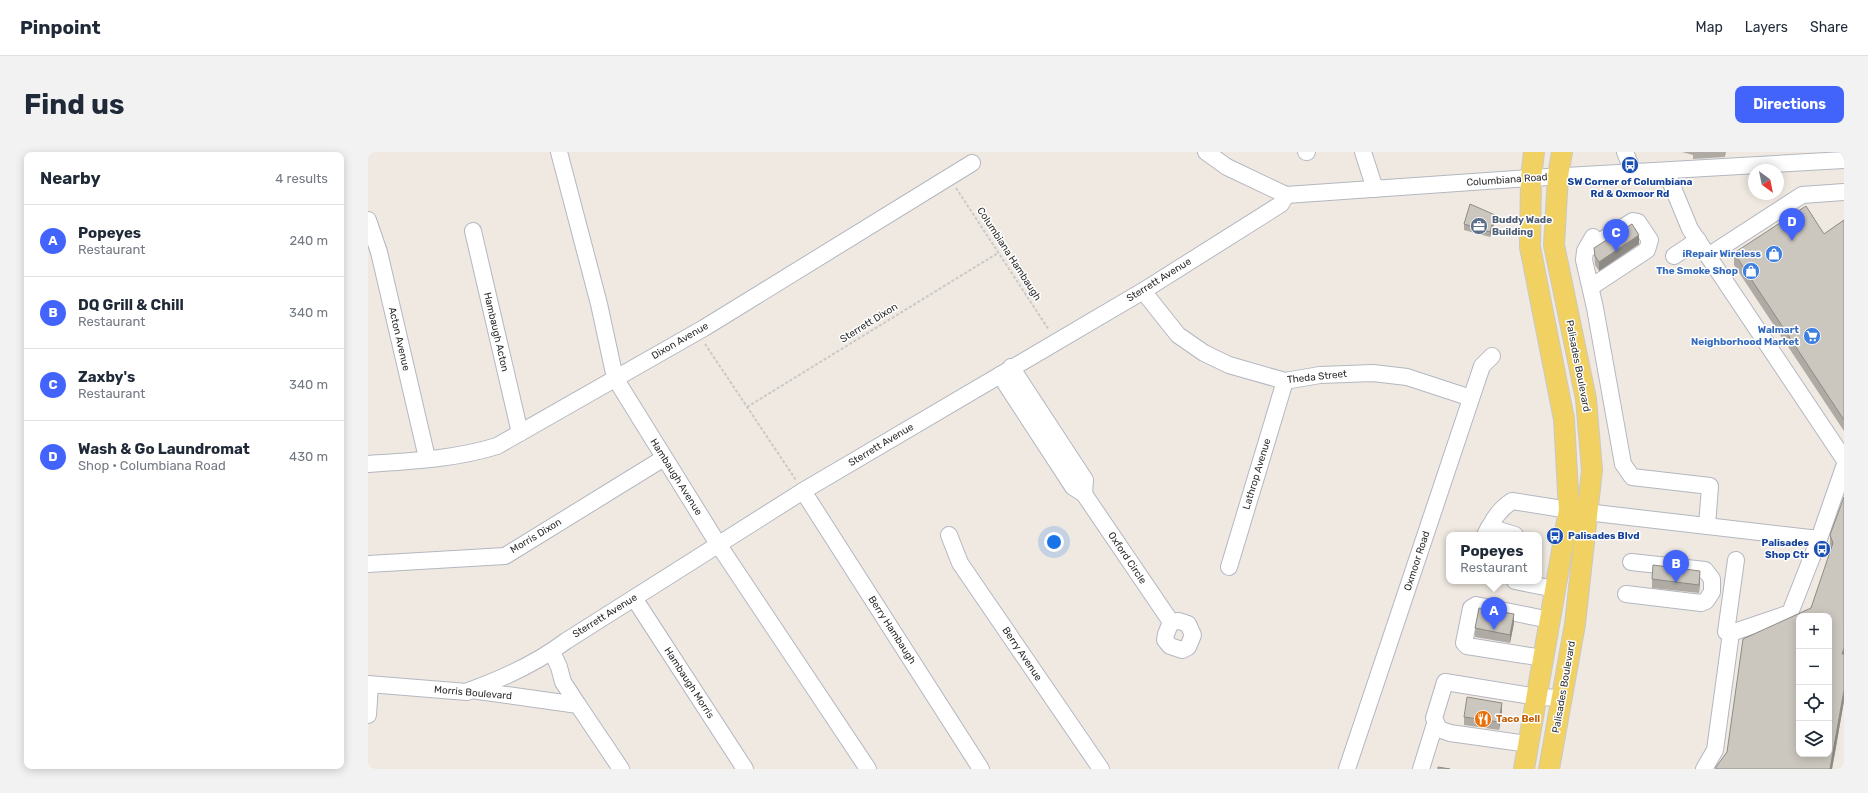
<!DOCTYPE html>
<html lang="en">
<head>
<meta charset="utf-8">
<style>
	body { margin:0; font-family:Rubik,sans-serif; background:#f2f2f3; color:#1f2937 }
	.controls { position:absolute; right:12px; bottom:12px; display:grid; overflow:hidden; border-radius:8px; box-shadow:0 2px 10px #0003 }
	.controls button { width:36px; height:36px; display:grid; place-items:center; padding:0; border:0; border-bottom:1px solid #e0e1e3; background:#fff; color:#1f2937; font:20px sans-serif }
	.compass { position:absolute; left:1380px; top:12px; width:36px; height:36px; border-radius:50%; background:#fff; box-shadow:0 2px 10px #0003; rotate:147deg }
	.you { position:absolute; left:686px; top:390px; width:14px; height:14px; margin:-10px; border:3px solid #fff; border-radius:50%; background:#1a73e8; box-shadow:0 0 0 6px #1a73e833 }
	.badge { display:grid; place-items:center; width:26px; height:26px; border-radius:50%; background:#4264fb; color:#fff; font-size:13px; font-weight:700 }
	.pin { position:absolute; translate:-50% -33px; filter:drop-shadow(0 1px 2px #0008) }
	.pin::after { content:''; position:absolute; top:21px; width:14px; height:12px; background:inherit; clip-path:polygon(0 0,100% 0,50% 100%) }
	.popup { position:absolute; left:1078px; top:380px; width:96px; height:52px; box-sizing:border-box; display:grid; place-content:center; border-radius:8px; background:#fff; filter:drop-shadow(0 1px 3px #0005); font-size:13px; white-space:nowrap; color:#747a83 }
	.popup b { font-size:15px; color:#1f2937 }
	.popup::after { content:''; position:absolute; left:50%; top:100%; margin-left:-8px; border:8px solid transparent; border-top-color:#fff }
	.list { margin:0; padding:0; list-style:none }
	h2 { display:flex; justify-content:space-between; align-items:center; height:52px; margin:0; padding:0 16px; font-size:17px }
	h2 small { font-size:13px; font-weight:400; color:#747a83 }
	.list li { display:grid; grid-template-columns:26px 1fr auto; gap:12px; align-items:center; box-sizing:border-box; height:72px; padding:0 16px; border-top:1px solid #e0e1e3 }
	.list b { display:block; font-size:15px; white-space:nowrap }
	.list p { margin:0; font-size:13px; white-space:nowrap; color:#747a83 }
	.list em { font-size:13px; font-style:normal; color:#747a83 }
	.icon { flex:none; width:22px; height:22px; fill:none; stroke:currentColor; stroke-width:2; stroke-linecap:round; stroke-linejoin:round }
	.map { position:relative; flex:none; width:1476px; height:617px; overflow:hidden; border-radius:8px }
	header { display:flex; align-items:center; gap:24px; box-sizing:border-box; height:56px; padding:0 20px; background:#fff; border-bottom:1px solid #e0e1e3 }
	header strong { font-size:19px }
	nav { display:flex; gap:22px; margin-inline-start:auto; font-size:14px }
	.intro { display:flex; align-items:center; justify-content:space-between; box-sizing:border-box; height:96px; padding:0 24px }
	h1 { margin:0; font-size:28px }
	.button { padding:10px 18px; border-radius:8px; background:#4264fb; color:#fff; font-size:14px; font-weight:700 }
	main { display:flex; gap:24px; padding:0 24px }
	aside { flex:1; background:#fff; border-radius:8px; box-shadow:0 2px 10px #0003 }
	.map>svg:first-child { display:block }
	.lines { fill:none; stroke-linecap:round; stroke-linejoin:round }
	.minor-casing { stroke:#b4b7c1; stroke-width:18 }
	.major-casing { stroke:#c9c9c9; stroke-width:22 }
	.path { stroke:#c9c9c9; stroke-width:2; stroke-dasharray:3 2; stroke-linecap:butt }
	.minor { stroke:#fff; stroke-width:16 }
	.major { stroke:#f2d163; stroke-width:20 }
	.wall { fill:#afaba4 }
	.shaded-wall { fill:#8e8b86 }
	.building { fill:#cbc7bf; stroke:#8e8b86; fill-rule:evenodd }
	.labels { text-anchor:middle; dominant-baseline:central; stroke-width:3; stroke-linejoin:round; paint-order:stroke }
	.street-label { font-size:10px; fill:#2e2e2e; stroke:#fff }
	.transit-label { font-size:10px; font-weight:bold; fill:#164399; stroke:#fff }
	.service-label { font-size:10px; font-weight:bold; fill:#4e5e75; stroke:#fff; text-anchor:start }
	.shop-label { font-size:10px; font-weight:bold; fill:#366cbe; stroke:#fff; text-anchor:end }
	.food-label { font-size:10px; font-weight:bold; fill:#c56008; stroke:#fff; text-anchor:start }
</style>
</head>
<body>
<header>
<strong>Pinpoint</strong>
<nav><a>Map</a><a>Layers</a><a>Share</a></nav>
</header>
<div class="intro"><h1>Find us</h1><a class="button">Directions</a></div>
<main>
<aside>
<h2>Nearby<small>4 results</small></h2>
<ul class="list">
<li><span class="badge">A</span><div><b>Popeyes</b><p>Restaurant</p></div><em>240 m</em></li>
<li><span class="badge">B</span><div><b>DQ Grill &amp; Chill</b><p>Restaurant</p></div><em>340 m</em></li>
<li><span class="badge">C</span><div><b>Zaxby's</b><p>Restaurant</p></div><em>340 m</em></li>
<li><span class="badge">D</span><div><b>Wash &amp; Go Laundromat</b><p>Shop · Columbiana Road</p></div><em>430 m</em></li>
</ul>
</aside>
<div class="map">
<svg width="1476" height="617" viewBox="0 0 1476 617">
	<rect width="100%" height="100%" fill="#efe9e1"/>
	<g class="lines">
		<defs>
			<g id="minor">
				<polyline points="191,0 231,152 247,226 350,392 500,617"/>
				<polyline points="838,0 859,15 918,43 1163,26 1476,8"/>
				<polyline points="938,0 939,0"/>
				<polyline points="995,0 1007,37"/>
				<polyline points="1257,0 1265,20"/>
				<polyline points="1298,19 1322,77 1476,307"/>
				<polyline points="0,68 11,100 59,306"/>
				<polyline points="105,79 152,281"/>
				<polyline points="1225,85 1217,99 1216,108 1227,156 1255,312 1264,325 1342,334 1339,374"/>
				<polyline points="1218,98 1265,69 1270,70 1282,88 1279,98 1223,135"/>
				<polyline points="1306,104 1330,88"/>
				<polyline points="1340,104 1434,43 1476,40"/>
				<polyline points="775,139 810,183 836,201 861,213 917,229 952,223 1005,221 1039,225 1103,246"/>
				<polyline points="643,215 717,328 716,342"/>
				<polyline points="632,223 705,335 716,342 803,470"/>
				<path d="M0,312C44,309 87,307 129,294L336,176L604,11"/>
				<polyline points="435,339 613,617"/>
				<polyline points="581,383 592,411 733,617"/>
				<polyline points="1117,383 1121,375 1147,383"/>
				<path d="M1119,383C1123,369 1132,357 1144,349L1201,358L1451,387L1476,315"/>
				<polyline points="0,412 137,404 296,306"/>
				<polyline points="861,415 917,229"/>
				<polyline points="1147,429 1187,437"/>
				<polyline points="1258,442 1333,451 1338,449 1344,440 1344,427 1337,418 1263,410"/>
				<polyline points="266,446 377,617"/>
				<polygon points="811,469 820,472 825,483 820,495 814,498 802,494 797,488 798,482 803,470"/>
				<polyline points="1358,480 1368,408"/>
				<polyline points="184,500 191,515 195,530 210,553"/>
				<polyline points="1175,506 1099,494 1096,491 1103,456 1108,453 1182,468"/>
				<polyline points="0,532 99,540 103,538 210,553 253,617"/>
				<path d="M103,538C136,526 169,511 198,489L435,339L775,139L913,52L918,43"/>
				<polyline points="0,563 2,533"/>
				<polyline points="1160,592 1082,581 1071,577 1066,566 1077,530 1169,545 1194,546"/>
				<polyline points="979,617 1114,214 1124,204"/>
				<polyline points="1053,617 1067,572"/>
				<polyline points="1336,617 1347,598 1363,481 1422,461 1451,387"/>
			</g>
			<g id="major">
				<polyline points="1156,617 1201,358 1196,267 1162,95 1163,26 1166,0"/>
				<polyline points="1181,617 1207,472 1224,318 1218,247 1186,93 1190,24 1194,0"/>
			</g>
		</defs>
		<use href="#minor" class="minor-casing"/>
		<use href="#major" class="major-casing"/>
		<g class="path">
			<polyline points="588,36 681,178"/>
			<polyline points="337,192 428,328"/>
			<polyline points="379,255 630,101"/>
		</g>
		<use href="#minor" class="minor"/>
		<use href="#major" class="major"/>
	</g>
	<g class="wall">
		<polygon points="1314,0 1358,0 1357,5 1325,7 1325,3"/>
		<polygon points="1476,68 1476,279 1366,113 1366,101 1456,82"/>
		<polygon points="1127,69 1122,85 1096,78 1096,72"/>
		<polygon points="1271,92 1231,119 1227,113 1226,96"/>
		<polygon points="1476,345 1476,549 1464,617 1348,617 1359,600 1443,456 1463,398 1462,394 1462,383"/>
		<polygon points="1284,427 1332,428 1331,441 1284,436"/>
		<polygon points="1146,471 1142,491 1107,485 1107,476"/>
		<polygon points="1134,560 1131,578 1096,573 1096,565"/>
	</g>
	<g class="shaded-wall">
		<polygon points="1127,63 1127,69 1122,85 1122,80"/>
		<polygon points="1271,83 1271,92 1231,119 1231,110"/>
		<polygon points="1332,419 1332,428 1331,441 1331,433"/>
		<polygon points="1146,462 1146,471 1142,491 1142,483"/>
		<polygon points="1476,496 1476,507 1474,502"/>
		<polygon points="1476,538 1476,549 1464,617 1462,617"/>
		<polygon points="1134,551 1134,560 1131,578 1131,570"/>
	</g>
	<g class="building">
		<polygon points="1102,52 1127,63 1122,80 1096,72"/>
		<polygon points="1438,54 1456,82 1476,68 1476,268 1366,101"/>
		<polygon points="1264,72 1271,83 1231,110 1227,104 1226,96"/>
		<path d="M1476,345V496L1474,502H1476V538L1462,617H1348V615L1359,600L1375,487L1443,456L1465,391L1462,383ZM1431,464H1461V602H1431Z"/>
		<polygon points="1285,413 1332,419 1331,433 1284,427"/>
		<polygon points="1111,456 1146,462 1142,483 1107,476"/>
		<polygon points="1099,545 1134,551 1131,570 1096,565"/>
		<polygon points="1070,615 1082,617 1070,617"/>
	</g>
	<defs>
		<symbol id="bus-disc" viewBox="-11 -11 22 22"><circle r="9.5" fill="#1a4fb4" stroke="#fff"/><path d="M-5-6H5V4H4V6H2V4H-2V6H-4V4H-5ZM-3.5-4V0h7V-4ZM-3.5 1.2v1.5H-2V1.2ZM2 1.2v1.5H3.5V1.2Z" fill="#fff"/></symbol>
		<symbol id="office-disc" viewBox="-11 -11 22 22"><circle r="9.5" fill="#5c6f8a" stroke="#fff"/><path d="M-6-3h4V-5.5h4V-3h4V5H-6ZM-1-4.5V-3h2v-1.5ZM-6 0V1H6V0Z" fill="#fff"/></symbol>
		<symbol id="shop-disc" viewBox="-11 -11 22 22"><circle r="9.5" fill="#3f7fe0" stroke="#fff"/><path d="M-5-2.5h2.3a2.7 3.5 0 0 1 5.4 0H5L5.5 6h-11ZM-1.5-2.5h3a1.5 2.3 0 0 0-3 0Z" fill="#fff"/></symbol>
		<symbol id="supermarket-disc" viewBox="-11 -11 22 22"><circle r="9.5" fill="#3f7fe0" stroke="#fff"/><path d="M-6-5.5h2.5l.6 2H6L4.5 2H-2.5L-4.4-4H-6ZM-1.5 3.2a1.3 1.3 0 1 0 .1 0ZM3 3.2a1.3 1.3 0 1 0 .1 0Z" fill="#fff"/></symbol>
		<symbol id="restaurant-disc" viewBox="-11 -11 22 22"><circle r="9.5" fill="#e8710a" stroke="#fff"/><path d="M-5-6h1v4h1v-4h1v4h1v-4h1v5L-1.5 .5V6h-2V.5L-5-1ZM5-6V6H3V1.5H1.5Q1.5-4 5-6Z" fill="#fff"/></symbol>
	</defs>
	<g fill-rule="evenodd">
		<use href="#bus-disc" x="1252" y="3" width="20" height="20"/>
		<use href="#office-disc" x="1101" y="64" width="20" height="20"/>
		<use href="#shop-disc" x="1396" y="92" width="20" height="20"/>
		<use href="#shop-disc" x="1373" y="109" width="20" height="20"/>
		<use href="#supermarket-disc" x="1434" y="174" width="20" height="20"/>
		<use href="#bus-disc" x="1177" y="374" width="20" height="20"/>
		<use href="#bus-disc" x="1444" y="387" width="20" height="20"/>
		<use href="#restaurant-disc" x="1105" y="557" width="20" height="20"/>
	</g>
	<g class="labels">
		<g class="street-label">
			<text transform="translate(1139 28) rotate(-4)">Columbiana Road</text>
			<text transform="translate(641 102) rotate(57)">Columbiana Hambaugh</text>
			<text transform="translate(791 128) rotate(-32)">Sterrett Avenue</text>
			<text transform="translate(501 171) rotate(-32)">Sterrett Dixon</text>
			<text transform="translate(128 180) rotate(77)">Hambaugh Acton</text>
			<text transform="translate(31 187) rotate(77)">Acton Avenue</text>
			<text transform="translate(312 189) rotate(-30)">Dixon Avenue</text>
			<text transform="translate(1210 214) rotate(79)">Palisades Boulevard</text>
			<text transform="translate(949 225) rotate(-6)">Theda Street</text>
			<text transform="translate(513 293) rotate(-31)">Sterrett Avenue</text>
			<text transform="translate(889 322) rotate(-73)">Lathrop Avenue</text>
			<text transform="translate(308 325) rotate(58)">Hambaugh Avenue</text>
			<text transform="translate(168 384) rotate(-31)">Morris Dixon</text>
			<text transform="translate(759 406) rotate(56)">Oxford Circle</text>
			<text transform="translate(1049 409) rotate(-72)">Oxmoor Road</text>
			<text transform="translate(237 464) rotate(-32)">Sterrett Avenue</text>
			<text transform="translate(524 478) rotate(57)">Berry Hambaugh</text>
			<text transform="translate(654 502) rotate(56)">Berry Avenue</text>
			<text transform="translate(321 531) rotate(57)">Hambaugh Morris</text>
			<text transform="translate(1196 535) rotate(-80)">Palisades Boulevard</text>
			<text transform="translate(105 541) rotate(5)">Morris Boulevard</text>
		</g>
		<g class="transit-label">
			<text x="1262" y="30">SW Corner of Columbiana<tspan x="1262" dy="12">Rd &amp; Oxmoor Rd</tspan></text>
			<text x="1200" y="384" text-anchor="start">Palisades Blvd</text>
			<text x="1441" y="391" text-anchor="end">Palisades<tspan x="1441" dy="12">Shop Ctr</tspan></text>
		</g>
		<g class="service-label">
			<text x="1124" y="68">Buddy Wade<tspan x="1124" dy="12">Building</tspan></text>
		</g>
		<g class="shop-label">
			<text x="1393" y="102">iRepair Wireless</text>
			<text x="1370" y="119">The Smoke Shop</text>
			<text x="1431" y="178">Walmart<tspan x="1431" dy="12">Neighborhood Market</tspan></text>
		</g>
		<g class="food-label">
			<text x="1128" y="567">Taco Bell</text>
		</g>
	</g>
</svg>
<div class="controls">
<button>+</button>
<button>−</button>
<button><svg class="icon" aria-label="locate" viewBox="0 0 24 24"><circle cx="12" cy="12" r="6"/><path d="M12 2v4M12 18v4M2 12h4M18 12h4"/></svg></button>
<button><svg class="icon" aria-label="layers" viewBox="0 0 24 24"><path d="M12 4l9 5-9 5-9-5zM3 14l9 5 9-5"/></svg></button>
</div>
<svg class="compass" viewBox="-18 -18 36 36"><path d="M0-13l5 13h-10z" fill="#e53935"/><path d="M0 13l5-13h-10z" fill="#747a83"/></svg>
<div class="you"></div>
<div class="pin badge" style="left:1126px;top:478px">A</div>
<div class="popup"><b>Popeyes</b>Restaurant</div>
<div class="pin badge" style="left:1308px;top:431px">B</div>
<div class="pin badge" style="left:1248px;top:100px">C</div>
<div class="pin badge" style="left:1424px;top:89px">D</div>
</div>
</main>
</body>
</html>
